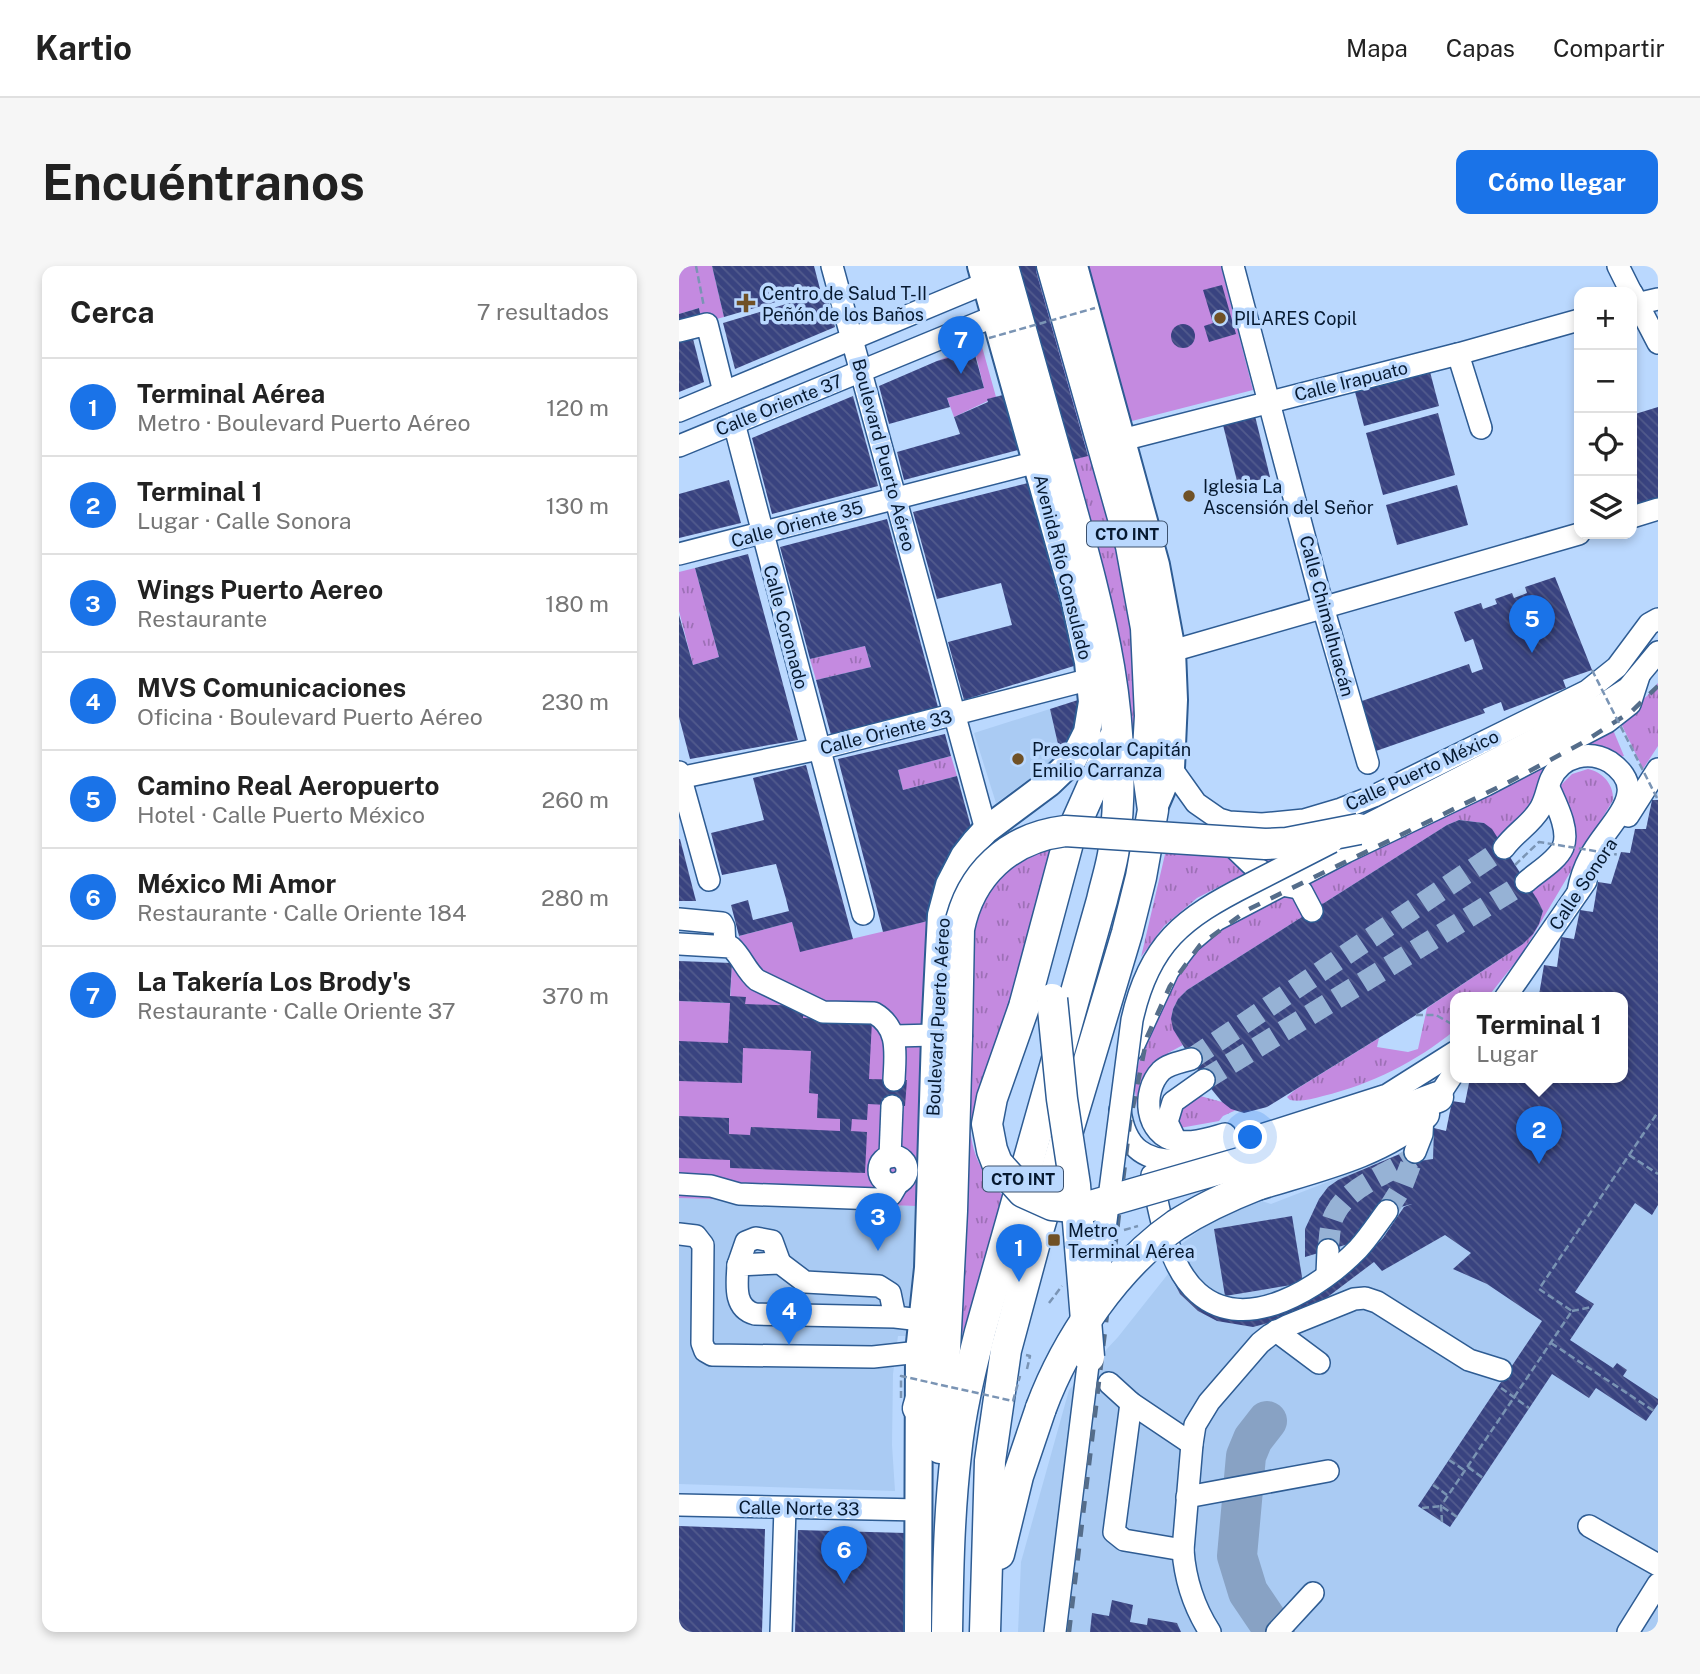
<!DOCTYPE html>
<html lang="es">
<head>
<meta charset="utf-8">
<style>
	body { margin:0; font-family:"Public Sans",sans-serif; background:#f6f6f6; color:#222 }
	.controls { position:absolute; right:21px; top:21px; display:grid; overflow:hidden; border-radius:14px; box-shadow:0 4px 10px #0003 }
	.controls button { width:63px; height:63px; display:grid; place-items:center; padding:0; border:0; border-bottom:2px solid #e0e0e0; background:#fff; color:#222; font:35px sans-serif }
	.you { position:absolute; left:572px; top:872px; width:24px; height:24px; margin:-18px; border:5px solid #fff; border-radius:50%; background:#1a73e8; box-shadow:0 0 0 10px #1a73e833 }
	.badge { display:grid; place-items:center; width:46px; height:46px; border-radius:50%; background:#1a73e8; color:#fff; font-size:23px; font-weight:700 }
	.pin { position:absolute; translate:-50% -58px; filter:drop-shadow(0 2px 4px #0008) }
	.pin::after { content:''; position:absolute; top:37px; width:24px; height:21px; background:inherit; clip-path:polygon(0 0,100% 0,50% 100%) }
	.popup { position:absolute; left:771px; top:726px; width:178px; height:91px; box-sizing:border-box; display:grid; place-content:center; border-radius:14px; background:#fff; filter:drop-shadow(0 2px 5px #0005); font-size:23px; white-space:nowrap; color:#767676 }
	.popup b { font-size:26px; color:#222 }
	.popup::after { content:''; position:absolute; left:50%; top:100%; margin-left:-14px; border:14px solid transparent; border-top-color:#fff }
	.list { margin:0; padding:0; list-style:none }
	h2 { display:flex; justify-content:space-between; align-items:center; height:91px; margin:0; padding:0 28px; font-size:30px }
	h2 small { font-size:23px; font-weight:400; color:#767676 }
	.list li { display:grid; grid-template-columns:46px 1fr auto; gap:21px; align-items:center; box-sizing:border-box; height:98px; padding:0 28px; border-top:2px solid #e0e0e0 }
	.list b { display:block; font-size:26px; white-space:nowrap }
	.list p { margin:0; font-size:23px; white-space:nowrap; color:#767676 }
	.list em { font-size:23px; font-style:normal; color:#767676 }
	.icon { flex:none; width:38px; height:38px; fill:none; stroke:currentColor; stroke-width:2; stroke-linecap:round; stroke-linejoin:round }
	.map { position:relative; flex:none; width:979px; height:1366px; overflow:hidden; border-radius:14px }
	header { display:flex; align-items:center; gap:42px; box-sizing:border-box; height:98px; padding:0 35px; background:#fff; border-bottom:2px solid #e0e0e0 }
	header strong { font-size:33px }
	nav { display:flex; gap:38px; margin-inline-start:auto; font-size:24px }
	.intro { display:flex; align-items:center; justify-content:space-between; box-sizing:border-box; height:168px; padding:0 42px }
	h1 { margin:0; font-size:49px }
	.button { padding:18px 32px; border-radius:14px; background:#1a73e8; color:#fff; font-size:24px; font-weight:700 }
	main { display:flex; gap:42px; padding:0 42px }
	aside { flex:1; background:#fff; border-radius:14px; box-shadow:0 4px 10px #0003 }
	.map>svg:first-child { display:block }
	.built { fill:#aacbf3 }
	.grass { fill:url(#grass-tufts) }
	.green { fill:#c48ae0 }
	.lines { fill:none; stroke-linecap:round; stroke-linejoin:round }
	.taxiway { stroke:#88a2c4; stroke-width:40 }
	.building { fill:url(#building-back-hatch) }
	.minor-tunnel { stroke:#96b2d5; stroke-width:21; stroke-dasharray:21 10; stroke-linecap:butt }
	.minor-casing { stroke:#2e5c93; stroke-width:24 }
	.major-casing { stroke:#2e5c93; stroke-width:30 }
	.highway-casing { stroke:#2e5c93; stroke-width:33 }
	.path { stroke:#7a94b4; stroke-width:2.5; stroke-dasharray:7 3.5; stroke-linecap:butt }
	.minor { stroke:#fff; stroke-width:21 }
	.major { stroke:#fff; stroke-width:26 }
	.highway { stroke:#fff; stroke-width:30 }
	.rail { stroke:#556d8a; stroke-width:4.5; stroke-dasharray:12 12; stroke-linecap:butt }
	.minor-bridge-casing { stroke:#2e5c93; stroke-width:24; stroke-linecap:butt }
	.highway-bridge-casing { stroke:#2e5c93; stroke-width:33; stroke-linecap:butt }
	.path-bridge { stroke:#7a94b4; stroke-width:2.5; stroke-dasharray:7 3.5; stroke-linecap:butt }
	.minor-bridge { stroke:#fff; stroke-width:21 }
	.highway-bridge { stroke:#fff; stroke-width:30 }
	.poi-dot { fill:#705126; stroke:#bad8fe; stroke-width:2.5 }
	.labels { text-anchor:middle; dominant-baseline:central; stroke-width:7; stroke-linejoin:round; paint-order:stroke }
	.shield { fill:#bad8fe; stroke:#3c526e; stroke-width:2 }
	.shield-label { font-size:16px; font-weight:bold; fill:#061930 }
	.poi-label { font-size:18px; fill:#061930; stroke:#bad8fe; text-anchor:start }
	.street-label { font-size:18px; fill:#061930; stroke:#bad8fe }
</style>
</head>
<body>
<header>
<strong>Kartio</strong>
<nav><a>Mapa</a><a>Capas</a><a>Compartir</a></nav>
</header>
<div class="intro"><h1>Encuéntranos</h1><a class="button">Cómo llegar</a></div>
<main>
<aside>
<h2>Cerca<small>7 resultados</small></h2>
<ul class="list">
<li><span class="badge">1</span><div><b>Terminal Aérea</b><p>Metro · Boulevard Puerto Aéreo</p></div><em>120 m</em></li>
<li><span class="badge">2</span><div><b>Terminal 1</b><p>Lugar · Calle Sonora</p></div><em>130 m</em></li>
<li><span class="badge">3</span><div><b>Wings Puerto Aereo</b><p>Restaurante</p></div><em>180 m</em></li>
<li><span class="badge">4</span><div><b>MVS Comunicaciones</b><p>Oficina · Boulevard Puerto Aéreo</p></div><em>230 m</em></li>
<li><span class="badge">5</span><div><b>Camino Real Aeropuerto</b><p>Hotel · Calle Puerto México</p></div><em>260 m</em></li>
<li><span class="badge">6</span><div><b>México Mi Amor</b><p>Restaurante · Calle Oriente 184</p></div><em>280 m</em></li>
<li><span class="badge">7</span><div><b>La Takería Los Brody's</b><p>Restaurante · Calle Oriente 37</p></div><em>370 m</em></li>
</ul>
</aside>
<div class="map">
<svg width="979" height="1366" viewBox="0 0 979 1366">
	<defs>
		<pattern id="grass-tufts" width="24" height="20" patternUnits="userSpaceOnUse" patternTransform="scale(1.75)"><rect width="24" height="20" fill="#c48ae0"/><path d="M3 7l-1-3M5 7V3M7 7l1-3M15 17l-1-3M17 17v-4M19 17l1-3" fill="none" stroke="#9d70b6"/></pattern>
		<pattern id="building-back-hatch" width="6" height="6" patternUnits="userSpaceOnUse" patternTransform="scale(1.75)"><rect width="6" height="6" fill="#394380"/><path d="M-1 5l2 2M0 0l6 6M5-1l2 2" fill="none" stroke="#525b8d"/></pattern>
	</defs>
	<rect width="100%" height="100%" fill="#bad8fe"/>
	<g class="built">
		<polygon points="371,443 381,487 368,500 317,537 295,467"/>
		<polygon points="979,545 979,1366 339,1366 342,1296 390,1124 439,1071 489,1008 483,993 529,958 561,941 580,934 592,938 736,882 769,863 944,812 944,732 856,732"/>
		<polygon points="0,932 237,940 235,1008 228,1070 219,1070 214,1108 213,1179 216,1225 0,1218"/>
	</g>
	<g class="grass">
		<polygon points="359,4 448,325 456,384 457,497 454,516 451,435 445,393 393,194 409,189 357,5"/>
		<polygon points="16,302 40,391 14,399 0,345 0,306"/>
		<polygon points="186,380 192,401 137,414 131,393"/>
		<polygon points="979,417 979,480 964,503 940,453 968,430"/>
		<polygon points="932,459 945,490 941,491 922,481 899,481"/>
		<polygon points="272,490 278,510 224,524 219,504"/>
		<path d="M867,499L858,521V541L823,579L805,557L780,554L768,559L508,724C487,744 490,756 504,779L489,787L491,793L469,864L459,848L455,818L465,774L501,700L545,657Z"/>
		<path d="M909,503C924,506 935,519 934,534L843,688L808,732H776V764C737,796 693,818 644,830C633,833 622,836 611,834L608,831L616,824L700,772L698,781L729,786L739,783L748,742L844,678C854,668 860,659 864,645L850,620L877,595L881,520L893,508Z"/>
		<path d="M378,581L291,862C294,894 305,909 326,932L276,1091L293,676C306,619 322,599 378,581Z"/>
		<polygon points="487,584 602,589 518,632 485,660 462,691"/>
		<polygon points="514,828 543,836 557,844 544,850 540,855 501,862 497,857 499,841"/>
	</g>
	<g class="green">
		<polygon points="0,0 33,0 45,51 23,57 20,42 0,48"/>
		<polygon points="404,0 542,0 574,124 449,156"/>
		<polygon points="302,77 317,131 275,151 268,132 305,122 296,86 258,95"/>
		<polygon points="249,655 245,702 237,940 0,932 0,735 51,737 53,697 67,698 60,670 113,656 121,685"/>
	</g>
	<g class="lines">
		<polyline class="taxiway" points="588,1155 574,1173 567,1190 558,1290 569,1326 596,1366"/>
	</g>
	<g class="building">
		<polygon points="33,0 135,0 141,23 45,51"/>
		<polygon points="336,0 358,0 357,5 409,190 393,194"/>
		<polygon points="543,19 557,68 530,76 525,60 534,57 524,24"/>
		<polygon points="147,26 156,61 56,103 44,57"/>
		<polygon points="20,42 23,57 0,63 0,48"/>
		<circle cx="504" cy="70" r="12"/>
		<polygon points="12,65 25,116 0,126 0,69"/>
		<polygon points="295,85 305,122 268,132 271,141 210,158 200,120 258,95"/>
		<polygon points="750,102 760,140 685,160 675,122"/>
		<polygon points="324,129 339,184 225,214 218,186 281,168 275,151 309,136 308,133"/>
		<polygon points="174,130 199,220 93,248 73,172"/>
		<polygon points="979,141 979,232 953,240 953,149"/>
		<polygon points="759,147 776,209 704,229 687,167"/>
		<polygon points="576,150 591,211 559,219 544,159"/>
		<polygon points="50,214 62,257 0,272 0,228"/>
		<polygon points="349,217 398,399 285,434 269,376 333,359 322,317 258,333 234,246"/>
		<polygon points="778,219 789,259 718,279 707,239"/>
		<polygon points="208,253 259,441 152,469 137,414 192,401 186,380 131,393 101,281"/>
		<polygon points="69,288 119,474 11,493 0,451 0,349 14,399 40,391 16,302"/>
		<polygon points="876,311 913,404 884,414 887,422 825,445 822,436 804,443 806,447 697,485 680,436 790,398 793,407 804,403 794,373 786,376 775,346 802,337 804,343 818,338 816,333 833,327 835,332 848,327 846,321"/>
		<polygon points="399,434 395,461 381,487 371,443"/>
		<polygon points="266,468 272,490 219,504 224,524 278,510 292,561 277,578 263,605 252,634 249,655 204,666 159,493"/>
		<polygon points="127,499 174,673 121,686 113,656 60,670 52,639 69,634 74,654 110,645 107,633 97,598 43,609 32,567 85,554 74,512"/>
		<polygon points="973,534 979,534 979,939 973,949 956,937 896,1026 915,1038 891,1074 934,1102 938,1097 948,1104 944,1110 979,1133 979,1138 967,1155 917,1122 910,1132 873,1108 771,1261 739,1240 863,1055 808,1018 774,1003 792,987 766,969 703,1005 695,996 646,1033 601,1054 574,1061 538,1055 519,1045 501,1028 484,995 491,989 553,1049 679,997 704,972 725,941 733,938 714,943 687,957 680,965 676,976 626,991 626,963 640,933 649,921 659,914 735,882 740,895 754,893 755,862 767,865 773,835 786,837 791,812 944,812 944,732 845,732 846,727 860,729 865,699 878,701 882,671 895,673 901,644 914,646 919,616 932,618 942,586 951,587 956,563 967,563"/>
		<polygon points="780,554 805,557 813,563 858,633 864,645 860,658 854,668 844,678 737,749 588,841 565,847 552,843 543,836 525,814 494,763 492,753 494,743 499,733 508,724 768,559"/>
		<polygon points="0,573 1,573 17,635 0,635"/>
		<polygon points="0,695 53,697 51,730 67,731 66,738 125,740 124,752 193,755 190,813 228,814 226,840 189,838 188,854 173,853 172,865 188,866 186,907 51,902 51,894 0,892 0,850 50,852 50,868 71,869 72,861 161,865 161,853 138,852 139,828 130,827 132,785 64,782 63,817 0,815 0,775 49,777 51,737 0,735"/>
		<polygon points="613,950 624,1017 546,1030 535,963"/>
		<polygon points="0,1260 86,1263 83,1366 0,1366"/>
		<polygon points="119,1264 227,1267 225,1366 116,1366"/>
		<polygon points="433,1334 454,1339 451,1356 468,1359 469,1352 498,1357 502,1366 411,1366 413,1347 430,1350"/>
	</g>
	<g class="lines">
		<g class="minor-tunnel">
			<polyline points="512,793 825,582"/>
			<polyline points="525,814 847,616"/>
			<polyline points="708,945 723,921 736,887"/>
			<path d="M649,984C651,971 650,957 657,946C672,919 709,908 733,892"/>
		</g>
		<defs>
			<g id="minor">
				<polyline points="153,0 307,564"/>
				<polyline points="554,0 644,341 689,497"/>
				<polyline points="939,0 952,26"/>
				<polyline points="953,27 979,77"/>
				<polyline points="953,39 979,33"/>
				<polyline points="0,65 28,58 45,126"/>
				<polyline points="779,88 802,162"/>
				<polyline points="0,145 307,17"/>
				<polyline points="55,157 184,648"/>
				<polyline points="443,174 779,88 900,54"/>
				<polyline points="0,180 316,50"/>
				<polyline points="953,251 979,243"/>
				<polyline points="0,288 358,196"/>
				<polyline points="493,385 900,268"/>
				<polyline points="492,502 517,537 540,553 550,556 583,558 625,554 662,543 695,530 908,425 938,401 970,358 979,353"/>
				<polyline points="0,506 30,614"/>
				<polyline points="0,512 140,483 412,413"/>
				<polyline points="949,550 979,503"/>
				<polyline points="680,563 923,439 949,422 979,386"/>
				<polyline points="545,572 572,598 603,619 619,622 623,626 633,645"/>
				<path d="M825,582C836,567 852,558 861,543C867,533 868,522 872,513C883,489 911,484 931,496C941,503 951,514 949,527C947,547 920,572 911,591C905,602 901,614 899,626"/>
				<path d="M847,616C858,606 878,595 884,581C891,564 877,538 870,522"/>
				<polyline points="0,653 43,657 45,661 46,680"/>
				<path d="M0,678L52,681C63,691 67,705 78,714L144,746L195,747C221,762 216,788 215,814"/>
				<polyline points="826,732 907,615"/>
				<polyline points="215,770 256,769"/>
				<polyline points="452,785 489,705 511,676 537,654 667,586 807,519 928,456 951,438 960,410"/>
				<path d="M512,793C503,796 489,798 482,805C462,826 466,869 498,875C514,878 531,872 546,868"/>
				<polyline points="759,831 776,805"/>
				<path d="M441,844C446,882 466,897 504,894L708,829L776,786"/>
				<polyline points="497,875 488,856 494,836 525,814"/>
				<polyline points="736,886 743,868 744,848"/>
				<circle cx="214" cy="904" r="14"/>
				<polyline points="211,891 213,840"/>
				<path d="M473,909C480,946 489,1001 519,1027C568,1070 643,1020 679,983C690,971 699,957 708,945"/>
				<polyline points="0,918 32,920 60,928 199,933 212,929 219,917"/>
				<polyline points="0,968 17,970 24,979 23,1077 26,1085 33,1089 194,1091 240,1086"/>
				<polyline points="59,999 67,976 77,972 93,975 101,997"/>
				<polyline points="648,1008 649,984"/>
				<path d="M216,1051L76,1048C54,1042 58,1018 59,999L101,997L126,1016L200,1020L211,1027L216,1051L242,1054"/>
				<polyline points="597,1065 640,1097"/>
				<polyline points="430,1117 452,1137 513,1178"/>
				<polyline points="452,1137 435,1266 445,1274 504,1284"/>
				<polyline points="508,1231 649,1205"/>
				<polyline points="0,1239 241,1244"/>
				<polyline points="910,1260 979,1299"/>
				<polyline points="102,1366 106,1242"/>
				<polyline points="376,1366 410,1091"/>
				<path d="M531,1366C515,1341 506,1313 504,1284L513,1178L516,1159L530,1136L581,1077L591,1069L608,1060L675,1033L686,1032L698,1036L790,1094L822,1104"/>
				<polyline points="598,1366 634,1327"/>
				<polyline points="949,1366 979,1318"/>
			</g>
			<g id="major">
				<polyline points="395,0 477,299 493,385 495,434 492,502 474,544"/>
				<polyline points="239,1366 240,1086 249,1002 256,769 262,649 270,619 285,590 296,576 307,564 370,517 394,494 408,466 413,436 409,396 395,331 302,0"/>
			</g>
			<g id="highway">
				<polyline points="345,741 390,573 434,474"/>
				<polyline points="561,897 681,860 759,831"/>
				<path d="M578,919C635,901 699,888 745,848"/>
				<polyline points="239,1142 254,1092"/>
				<polyline points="261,1182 273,945 278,771"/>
				<polyline points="320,1288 339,1210 362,1142"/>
				<path d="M268,1366C269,1307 270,1247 277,1188C281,1147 291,1106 301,1066L423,634C427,616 433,599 435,582C452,453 420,342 386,220C365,147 345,73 324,0"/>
				<polyline points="306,1366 311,1195 327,1084 359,965 448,667 462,611 474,544 468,501 471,450 467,362 452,280 373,0"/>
			</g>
		</defs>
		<use href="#minor" class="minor-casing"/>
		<use href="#major" class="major-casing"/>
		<use href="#highway" class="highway-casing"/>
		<g class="path">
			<polyline points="17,0 25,41"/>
			<polyline points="737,749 757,749 776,760"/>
			<polyline points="950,889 979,908"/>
			<polyline points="445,964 459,960"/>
			<polyline points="370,1037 383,1020"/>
			<polyline points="893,1045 913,1041"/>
			<polyline points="872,1077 975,1145"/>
			<polyline points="347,1089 351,1090 348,1103"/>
			<polyline points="822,1122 850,1142"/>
			<polyline points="770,1194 785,1204"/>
			<polyline points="789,1201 804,1212"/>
			<polyline points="754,1219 768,1229"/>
			<polyline points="743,1242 762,1240 778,1251"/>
			<polyline points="763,1256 762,1240 893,1045 860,1023 979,846"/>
		</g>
		<use href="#minor" class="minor"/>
		<use href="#major" class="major"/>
		<use href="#highway" class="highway"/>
		<polyline class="rail" points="390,1366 451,856 468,771 491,720 521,679 570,643 828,517 903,477 953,445 979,420"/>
		<defs>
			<path id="minor-bridge" d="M416,1040L453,754C470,677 504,652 571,618C598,604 626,590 653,576"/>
			<g id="highway-bridge">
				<polyline points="373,733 383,833 396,919 410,1091"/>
				<polyline points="345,741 313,832 308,858 313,884 318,897 344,926 373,939 405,942 561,897"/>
				<path d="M278,771L280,663C291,608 330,572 386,565L586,578L608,577L680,563"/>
				<path d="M362,1142C387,1075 437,1000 497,959C522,943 550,930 578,919"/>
			</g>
		</defs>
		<use href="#minor-bridge" class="minor-bridge-casing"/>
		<use href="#highway-bridge" class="highway-bridge-casing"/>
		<g class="path-bridge">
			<polyline points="310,72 416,42"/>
			<polyline points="913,404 979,534"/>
			<polyline points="836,599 860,576 941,589"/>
			<polyline points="222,1132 222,1110 334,1135 341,1110"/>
		</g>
		<use href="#minor-bridge" class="minor-bridge"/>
		<use href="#highway-bridge" class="highway-bridge"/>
	</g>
	<g class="poi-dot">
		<path d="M63.5 26.5h7v7h7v7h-7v7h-7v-7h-7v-7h7z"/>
		<circle cx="541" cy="52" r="7"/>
		<circle cx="510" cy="230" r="7"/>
		<circle cx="339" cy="493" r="7"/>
		<rect x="368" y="967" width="14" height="14" rx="3.5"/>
	</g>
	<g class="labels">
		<g class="shield">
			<rect x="408" y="255.5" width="80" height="25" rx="5"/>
			<rect x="304" y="900.5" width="80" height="25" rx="5"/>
		</g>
		<g class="shield-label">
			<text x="448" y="268">CTO INT</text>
			<text x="344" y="913">CTO INT</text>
		</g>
		<g class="poi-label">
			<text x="83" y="27">Centro de Salud T-II<tspan x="83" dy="21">Peñón de los Baños</tspan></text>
			<text x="555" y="52">PILARES Copil</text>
			<text x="524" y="220">Iglesia La<tspan x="524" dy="21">Ascensión del Señor</tspan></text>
			<text x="353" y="483">Preescolar Capitán<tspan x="353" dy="21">Emilio Carranza</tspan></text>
			<text x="389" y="964">Metro<tspan x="389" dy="21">Terminal Aérea</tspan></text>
		</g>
		<g class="street-label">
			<text transform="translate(672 115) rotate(-14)">Calle Irapuato</text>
			<text transform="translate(100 139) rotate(-22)">Calle Oriente 37</text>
			<text transform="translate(205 189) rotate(75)">Boulevard Puerto Aéreo</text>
			<text transform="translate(118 258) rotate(-15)">Calle Oriente 35</text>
			<text transform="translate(384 301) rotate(76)">Avenida Río Consulado</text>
			<text transform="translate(648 350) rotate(75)">Calle Chimalhuacán</text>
			<text transform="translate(107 361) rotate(75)">Calle Coronado</text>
			<text transform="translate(207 466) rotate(-14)">Calle Oriente 33</text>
			<text transform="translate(743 504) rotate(-25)">Calle Puerto México</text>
			<text transform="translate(904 618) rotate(-56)">Calle Sonora</text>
			<text transform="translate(259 751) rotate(-87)">Boulevard Puerto Aéreo</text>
			<text transform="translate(120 1242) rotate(1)">Calle Norte 33</text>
		</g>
	</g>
</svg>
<div class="controls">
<button>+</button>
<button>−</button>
<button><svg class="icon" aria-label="locate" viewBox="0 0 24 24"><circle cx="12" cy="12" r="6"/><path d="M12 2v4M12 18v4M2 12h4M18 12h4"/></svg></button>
<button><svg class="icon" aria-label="layers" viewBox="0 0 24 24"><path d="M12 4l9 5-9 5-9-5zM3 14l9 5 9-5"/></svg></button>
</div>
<div class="you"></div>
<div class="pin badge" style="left:340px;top:1016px">1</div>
<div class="pin badge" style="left:860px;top:898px">2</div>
<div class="popup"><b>Terminal 1</b>Lugar</div>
<div class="pin badge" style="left:199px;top:985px">3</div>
<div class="pin badge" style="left:110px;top:1079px">4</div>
<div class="pin badge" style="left:853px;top:387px">5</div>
<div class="pin badge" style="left:165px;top:1318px">6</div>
<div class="pin badge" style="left:282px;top:108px">7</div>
</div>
</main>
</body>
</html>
